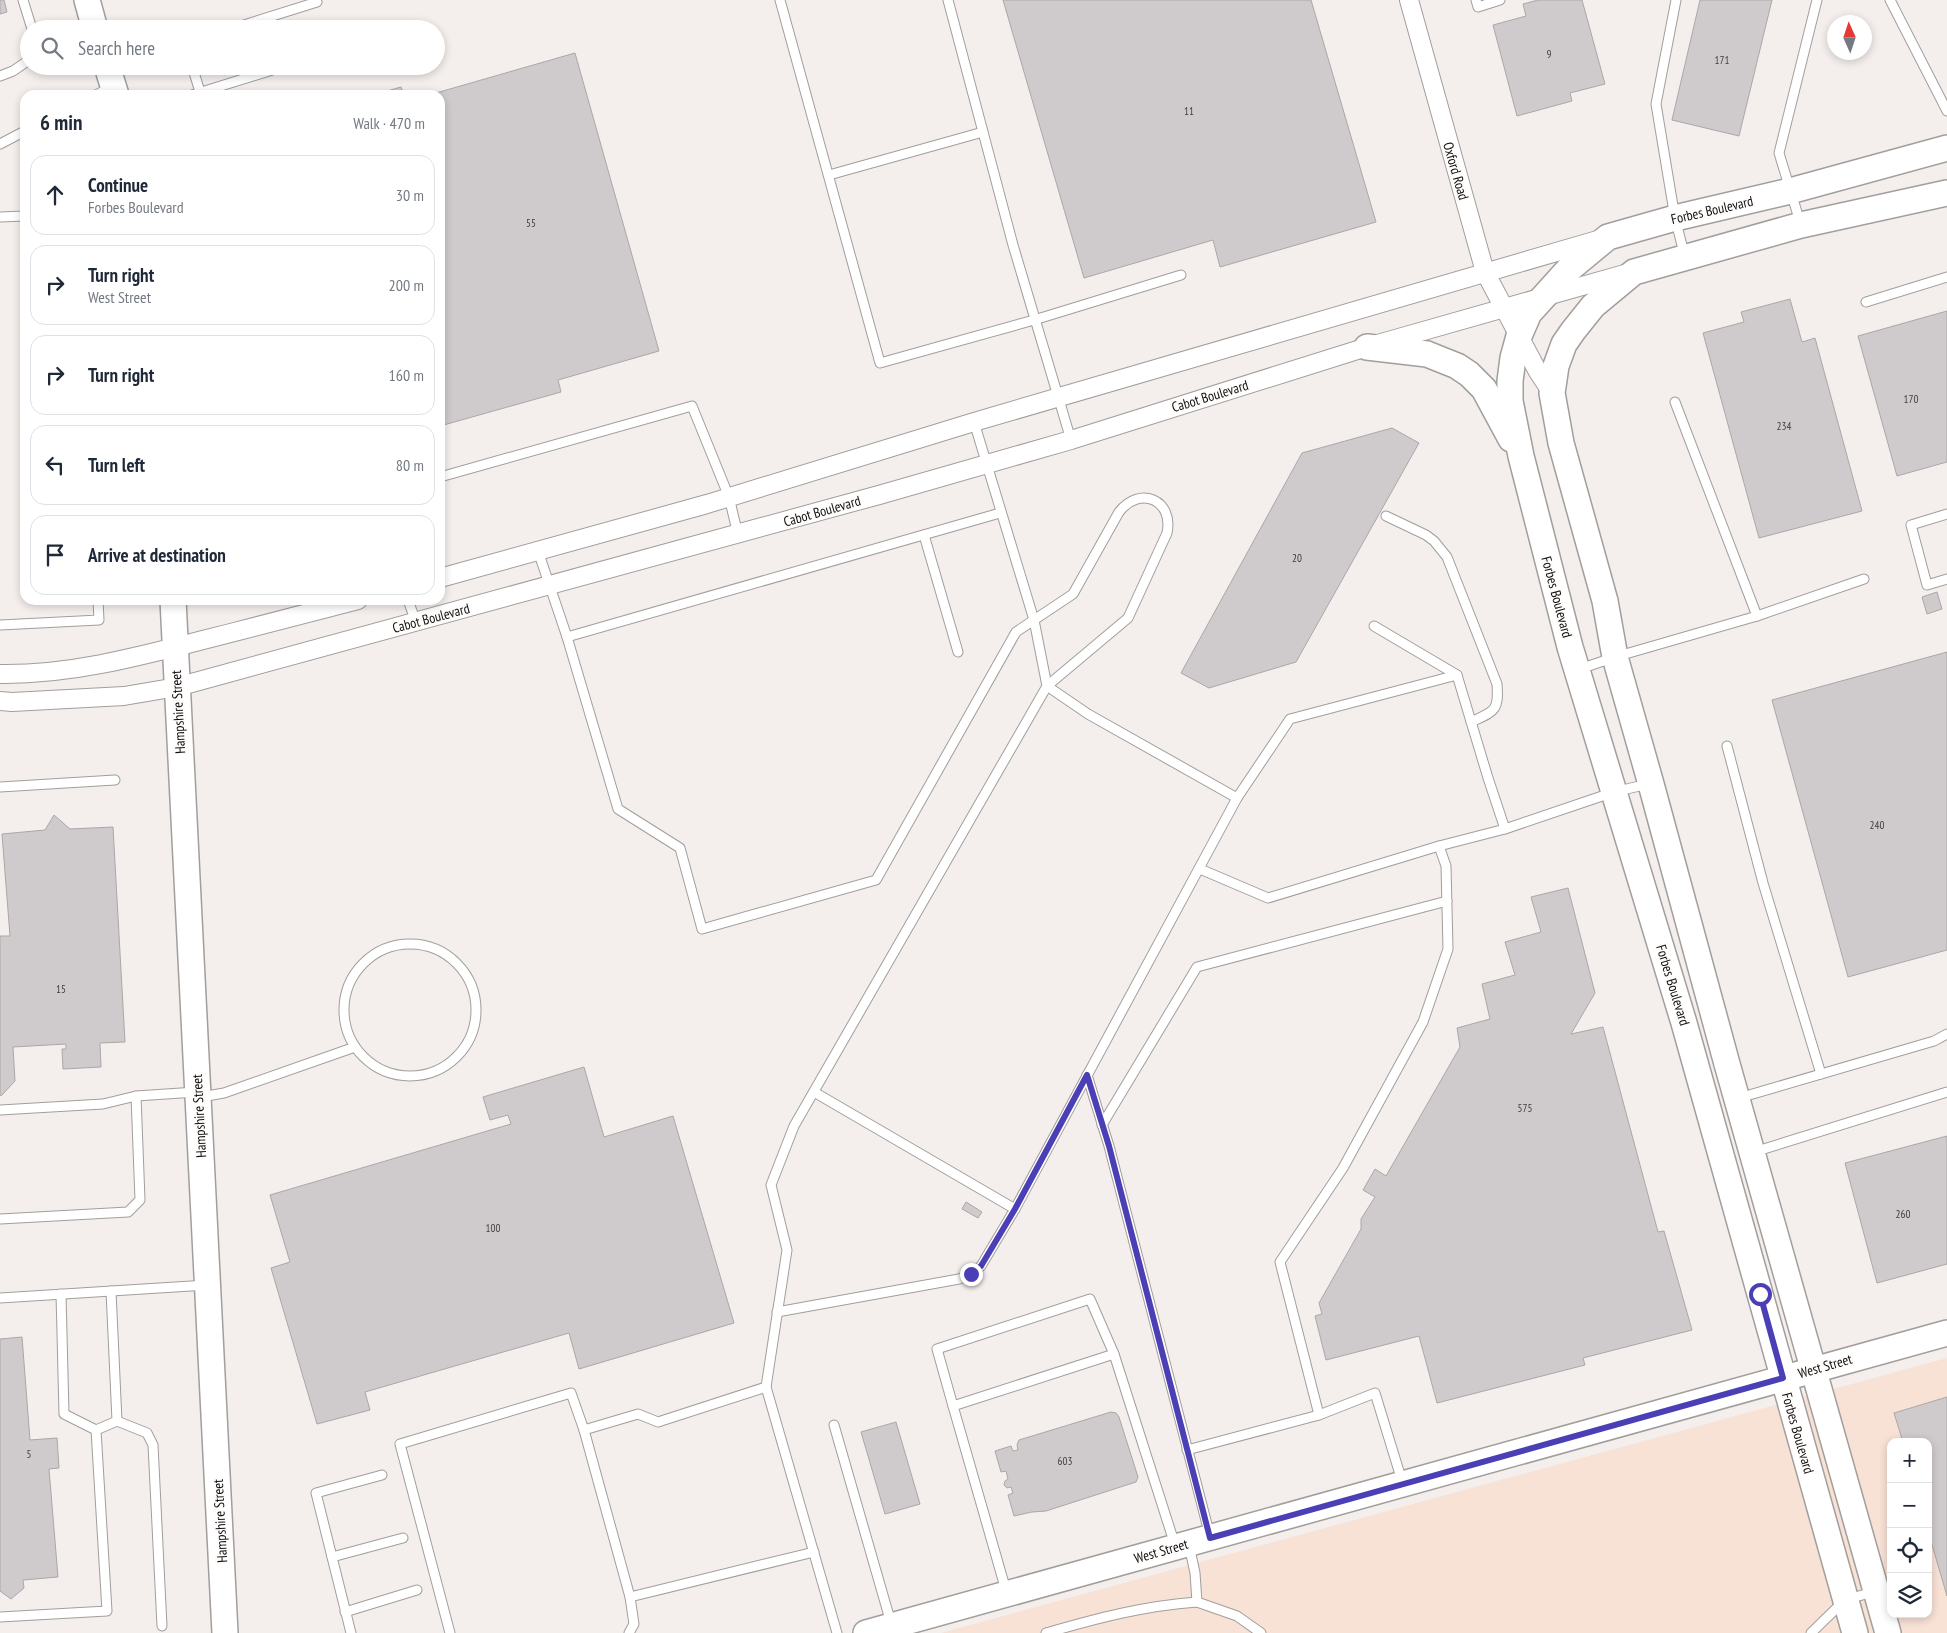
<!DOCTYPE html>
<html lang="en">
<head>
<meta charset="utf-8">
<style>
	body { margin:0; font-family:"PT Sans Narrow",sans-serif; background:#f2f2f3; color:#1f2937 }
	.controls { position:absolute; right:15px; bottom:15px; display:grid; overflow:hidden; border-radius:10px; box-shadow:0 2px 8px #0003 }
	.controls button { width:45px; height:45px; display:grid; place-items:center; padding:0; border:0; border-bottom:1px solid #e0e1e3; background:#fff; color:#1f2937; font:25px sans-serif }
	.compass { position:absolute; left:1827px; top:15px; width:45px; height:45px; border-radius:50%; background:#fff; box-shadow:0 2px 8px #0003; rotate:357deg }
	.stop { position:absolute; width:15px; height:15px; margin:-11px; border:4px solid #4a3fb5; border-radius:50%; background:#fff }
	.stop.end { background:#4a3fb5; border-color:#fff; box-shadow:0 1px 5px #0008 }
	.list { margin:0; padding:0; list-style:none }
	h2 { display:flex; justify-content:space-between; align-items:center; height:65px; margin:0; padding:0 20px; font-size:21px }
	h2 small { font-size:16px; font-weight:400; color:#747a83 }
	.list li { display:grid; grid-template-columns:32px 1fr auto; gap:15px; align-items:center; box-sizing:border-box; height:80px; margin:0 10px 10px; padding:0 10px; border:1px solid #e0e1e3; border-radius:15px }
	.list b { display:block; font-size:19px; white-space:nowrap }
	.list p { margin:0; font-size:16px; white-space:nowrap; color:#747a83 }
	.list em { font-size:16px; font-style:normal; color:#747a83 }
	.icon { flex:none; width:28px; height:28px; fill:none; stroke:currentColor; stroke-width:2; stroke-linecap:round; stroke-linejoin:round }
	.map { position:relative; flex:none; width:1947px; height:1633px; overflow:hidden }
	.search { position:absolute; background:#fff; box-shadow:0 2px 8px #0003; left:20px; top:20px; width:425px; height:55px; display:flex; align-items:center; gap:12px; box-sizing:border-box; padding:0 18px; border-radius:28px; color:#747a83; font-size:19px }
	.panel { position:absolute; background:#fff; box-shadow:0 2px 8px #0003; left:20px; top:90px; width:425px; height:515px; border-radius:15px }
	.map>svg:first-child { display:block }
	.industrial { fill:#f8e1d5; fill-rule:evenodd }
	.building { fill:#cfcacc; stroke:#aba7a9 }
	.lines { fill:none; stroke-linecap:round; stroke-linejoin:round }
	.lane-casing { stroke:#a29e9c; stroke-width:11 }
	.street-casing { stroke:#a29e9c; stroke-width:20 }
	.secondary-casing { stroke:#a29e9c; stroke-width:28 }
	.lane { stroke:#fff; stroke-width:9 }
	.street { stroke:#fff; stroke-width:18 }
	.secondary { stroke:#fff; stroke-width:25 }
	.route { stroke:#4a3fb5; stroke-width:6 }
	.labels { text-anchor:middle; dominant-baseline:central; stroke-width:5; stroke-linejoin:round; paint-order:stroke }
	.number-label { font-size:11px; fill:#403e3e }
	.street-label { font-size:14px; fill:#110f0f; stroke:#fffdfc }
</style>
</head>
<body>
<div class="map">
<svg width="1947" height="1633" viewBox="0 0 1947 1633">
	<rect width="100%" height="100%" fill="#f4efed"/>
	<path class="industrial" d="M1947,1358V1633H941ZM1891,1442H1928V1614H1891Z"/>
	<g class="building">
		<polygon points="0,0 4,0 7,12 0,14"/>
		<polygon points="1003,0 1311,0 1376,222 1220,267 1213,240 1084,278"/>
		<polygon points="1538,0 1582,0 1605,84 1570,93 1572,101 1517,116 1493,25 1526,16 1523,4"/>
		<polygon points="1700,0 1772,0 1739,136 1672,120"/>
		<polygon points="575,53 659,351 558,380 561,392 440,426 440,95 429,95"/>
		<polygon points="401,87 404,95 373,95"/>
		<polygon points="1790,299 1802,342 1815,338 1862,511 1759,538 1703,333 1744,322 1741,312"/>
		<polygon points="1947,311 1947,462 1897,476 1858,336"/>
		<polygon points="1392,428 1419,443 1296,662 1209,688 1181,673 1302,453"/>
		<polygon points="1937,592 1942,609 1927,614 1922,597"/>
		<polygon points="1947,652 1947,950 1848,977 1772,700"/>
		<polygon points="54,815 70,829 113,827 125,1042 100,1043 101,1067 63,1069 62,1049 66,1049 66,1044 13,1047 15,1081 1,1096 0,1094 0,936 10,936 2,834 45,830"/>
		<polygon points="1568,888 1595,993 1571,1034 1603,1027 1658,1232 1664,1231 1692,1330 1583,1358 1585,1365 1437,1403 1419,1336 1326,1360 1315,1316 1322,1314 1319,1303 1361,1229 1361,1219 1375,1197 1363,1190 1375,1169 1386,1176 1460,1047 1457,1028 1490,1019 1482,984 1515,975 1505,942 1541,932 1531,897"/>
		<polygon points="584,1067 604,1137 673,1116 734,1323 579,1369 569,1333 365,1392 370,1410 317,1424 271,1268 290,1262 270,1195 511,1124 508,1115 490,1120 483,1097"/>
		<polygon points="1947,1136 1947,1264 1877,1283 1845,1163"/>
		<polygon points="966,1202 982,1212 978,1218 962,1209"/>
		<polygon points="22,1337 30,1440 57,1438 59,1468 49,1469 58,1577 23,1580 24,1588 11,1599 0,1591 0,1339"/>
		<polygon points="1947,1397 1947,1596 1928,1531 1928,1442 1903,1442 1894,1413"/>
		<polygon points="1111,1412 1116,1413 1119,1417 1138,1477 1136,1482 1046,1511 1032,1512 1014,1516 1008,1495 1013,1493 1011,1487 1007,1488 1004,1485 1005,1481 1008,1479 1006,1471 1001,1472 995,1451 1011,1446 1013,1451 1018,1450 1017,1445 1019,1440"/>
		<polygon points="896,1422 920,1504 885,1514 861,1432"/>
	</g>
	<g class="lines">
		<defs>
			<g id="lane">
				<polyline points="23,0 32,29"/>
				<polyline points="780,0 880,363 1034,320 1181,275"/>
				<polyline points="948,0 1013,245 1071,440"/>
				<polyline points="1476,0 1478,7 1500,0"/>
				<polyline points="1676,0 1656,104 1675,218 1685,257"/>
				<polyline points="1890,0 1947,111"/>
				<polyline points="231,29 317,2"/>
				<polyline points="192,66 201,95"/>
				<polyline points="0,76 13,71 29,60"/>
				<polyline points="96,95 111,87"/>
				<polyline points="192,95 285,66"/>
				<polyline points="0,144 25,131"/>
				<polyline points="829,175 983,132"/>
				<polyline points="0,217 25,216"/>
				<polyline points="1800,222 1779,153 1817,0"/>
				<polyline points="1866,302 1947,277"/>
				<polyline points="1675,402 1757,616"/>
				<polyline points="440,477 692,406 729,497 738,535"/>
				<polyline points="1947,514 1911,525 1927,585 1947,579"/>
				<path d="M1386,516L1426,535L1434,541L1447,557L1497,684C1499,711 1495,711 1471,722"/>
				<polyline points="924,535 958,652"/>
				<path d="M538,551L567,637L618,809L680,848L702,929L876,880L1016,632L1073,594L1119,512C1140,485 1174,500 1167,533L1128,618L1047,686L1088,714L1237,798L1290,719L1457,675L1488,778L1505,829L1614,792L1648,784"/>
				<polyline points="408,600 416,622"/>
				<polyline points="0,625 99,620 98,600"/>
				<polyline points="1374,626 1457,675"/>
				<polyline points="567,637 1000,513"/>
				<polyline points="1577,670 1615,657 1757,616 1864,579"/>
				<polyline points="1727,746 1763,883 1821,1074"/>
				<polyline points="0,787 115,780"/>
				<polyline points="1200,869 1268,898 1439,846 1505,829"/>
				<circle cx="410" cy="1010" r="66"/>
				<polyline points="1087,1075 1109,1146 1210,1536"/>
				<polyline points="814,1092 1015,1209 1237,798"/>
				<polyline points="201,1097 224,1093 355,1047"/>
				<polyline points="1739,1098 1934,1041 1947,1034"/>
				<polyline points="0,1110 103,1104 136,1096"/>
				<polyline points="1102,1125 1197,967 1447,901"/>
				<polyline points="1754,1152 1947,1092"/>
				<polyline points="0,1219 128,1212 140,1200 136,1096 196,1092"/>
				<polyline points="61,1294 64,1414 96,1430"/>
				<polyline points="0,1298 207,1285"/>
				<polyline points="777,1312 959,1279 971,1274 981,1266 1015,1209"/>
				<polyline points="766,1387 787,1250 771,1185 794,1126 1047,686 1034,620 974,422"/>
				<polyline points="953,1406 937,1349 1090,1299 1114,1354"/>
				<polyline points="1319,1415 1375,1393 1402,1481"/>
				<polyline points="117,1421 147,1433 153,1445 162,1626"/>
				<polyline points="834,1425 891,1623"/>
				<polyline points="584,1430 630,1597"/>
				<polyline points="1187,1450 1319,1415 1280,1262 1343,1168 1423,1022 1448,949 1446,866 1439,846"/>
				<polyline points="1189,1545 1195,1573 1197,1602 1237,1616 1261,1633"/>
				<polyline points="332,1557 403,1538"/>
				<polyline points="1007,1594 953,1406 1114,1354 1175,1545"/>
				<polyline points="345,1612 417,1590"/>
				<polyline points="0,1617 107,1611 96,1430 117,1421 111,1291"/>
				<polyline points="351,1633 316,1493 382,1475"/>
				<polyline points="450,1633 400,1444 571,1393 584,1430 638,1414 658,1422 766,1387 837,1633"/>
				<polyline points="629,1633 634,1624 630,1597 814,1552"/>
				<path d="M1046,1633C1098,1618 1143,1606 1197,1602"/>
				<polyline points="1811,1633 1845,1600 1876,1591"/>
			</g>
			<g id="street">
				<polyline points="1409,0 1485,272 1537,370 1552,393"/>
				<polyline points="440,578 707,504 974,422 1601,239"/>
				<path d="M0,674C69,675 137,657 203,640C255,627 307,613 358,600"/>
				<polyline points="0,701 12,702 124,696 177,687 879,495 1071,440 1367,347 1628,273"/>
			</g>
			<g id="secondary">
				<polyline points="87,0 95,29"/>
				<polyline points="107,66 116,95"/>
				<polyline points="1367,347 1427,354 1457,366 1469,374 1484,389 1511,439"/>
				<polyline points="173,600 225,1633"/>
				<polyline points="866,1633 1947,1333"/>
				<polyline points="1855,1633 1684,1023 1570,647 1521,456 1510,401 1510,381 1513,358 1519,336 1529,313 1568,270 1608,237 1675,218 1790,191 1947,148"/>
				<polyline points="1888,1633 1727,1064 1651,784 1615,657 1605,601 1561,443 1552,393 1556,366 1564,344 1573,331 1593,306 1634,272 1801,225 1947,193"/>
			</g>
		</defs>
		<use href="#lane" class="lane-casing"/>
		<use href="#street" class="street-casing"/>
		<use href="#secondary" class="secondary-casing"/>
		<use href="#lane" class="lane"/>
		<use href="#street" class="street"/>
		<use href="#secondary" class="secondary"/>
	</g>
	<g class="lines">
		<polyline class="route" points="971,1274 981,1266 1015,1209 1087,1075 1109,1146 1210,1538 1783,1378 1760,1294"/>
	</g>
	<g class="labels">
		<g class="number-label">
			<text x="1549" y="54">9</text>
			<text x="1722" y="60">171</text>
			<text x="1189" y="111">11</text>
			<text x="531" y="223">55</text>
			<text x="1911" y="399">170</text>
			<text x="1784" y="426">234</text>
			<text x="1297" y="558">20</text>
			<text x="1877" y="825">240</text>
			<text x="61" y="989">15</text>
			<text x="1525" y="1108">575</text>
			<text x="1903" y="1214">260</text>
			<text x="493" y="1228">100</text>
			<text x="29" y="1454">5</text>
			<text x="1065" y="1461">603</text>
		</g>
		<g class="street-label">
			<text transform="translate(1456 171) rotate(74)">Oxford Road</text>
			<text transform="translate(1712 210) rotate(-13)">Forbes Boulevard</text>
			<text transform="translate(1210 396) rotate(-17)">Cabot Boulevard</text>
			<text transform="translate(822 511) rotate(-16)">Cabot Boulevard</text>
			<text transform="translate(1557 597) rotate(75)">Forbes Boulevard</text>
			<text transform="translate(431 618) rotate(-15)">Cabot Boulevard</text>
			<text transform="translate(178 712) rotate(-93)">Hampshire Street</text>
			<text transform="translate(1673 985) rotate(73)">Forbes Boulevard</text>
			<text transform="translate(199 1116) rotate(-93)">Hampshire Street</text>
			<text transform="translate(1825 1366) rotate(-16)">West Street</text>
			<text transform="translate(1798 1433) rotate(74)">Forbes Boulevard</text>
			<text transform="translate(220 1521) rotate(-93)">Hampshire Street</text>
			<text transform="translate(1161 1551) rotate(-16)">West Street</text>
		</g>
	</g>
</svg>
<div class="controls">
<button>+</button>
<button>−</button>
<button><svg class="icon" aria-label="locate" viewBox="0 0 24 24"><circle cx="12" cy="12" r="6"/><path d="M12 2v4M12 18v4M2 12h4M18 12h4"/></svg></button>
<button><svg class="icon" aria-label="layers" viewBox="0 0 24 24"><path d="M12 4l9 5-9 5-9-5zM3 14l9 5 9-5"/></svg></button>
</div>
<svg class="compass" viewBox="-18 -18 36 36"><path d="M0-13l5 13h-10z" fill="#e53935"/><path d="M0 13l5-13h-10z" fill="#747a83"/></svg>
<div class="stop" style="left:1760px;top:1294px"></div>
<div class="stop end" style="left:971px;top:1274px"></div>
<div class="search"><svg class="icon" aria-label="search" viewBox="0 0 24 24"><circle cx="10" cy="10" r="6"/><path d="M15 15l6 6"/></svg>Search here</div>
<section class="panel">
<h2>6 min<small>Walk · 470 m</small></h2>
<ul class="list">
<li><svg class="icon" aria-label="ahead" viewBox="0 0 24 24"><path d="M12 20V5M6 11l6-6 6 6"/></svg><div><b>Continue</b><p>Forbes Boulevard</p></div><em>30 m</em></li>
<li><svg class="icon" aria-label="right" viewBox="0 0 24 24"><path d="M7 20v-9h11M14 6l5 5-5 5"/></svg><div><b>Turn right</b><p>West Street</p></div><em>200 m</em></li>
<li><svg class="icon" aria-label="right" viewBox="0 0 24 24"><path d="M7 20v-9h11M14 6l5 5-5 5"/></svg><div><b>Turn right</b></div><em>160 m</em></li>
<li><svg class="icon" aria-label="left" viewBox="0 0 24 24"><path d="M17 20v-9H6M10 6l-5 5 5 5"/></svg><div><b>Turn left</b></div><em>80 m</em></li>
<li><svg class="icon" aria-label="arrive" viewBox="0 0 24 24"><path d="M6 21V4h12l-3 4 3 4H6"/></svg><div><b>Arrive at destination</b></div></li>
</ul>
</section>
</div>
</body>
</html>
